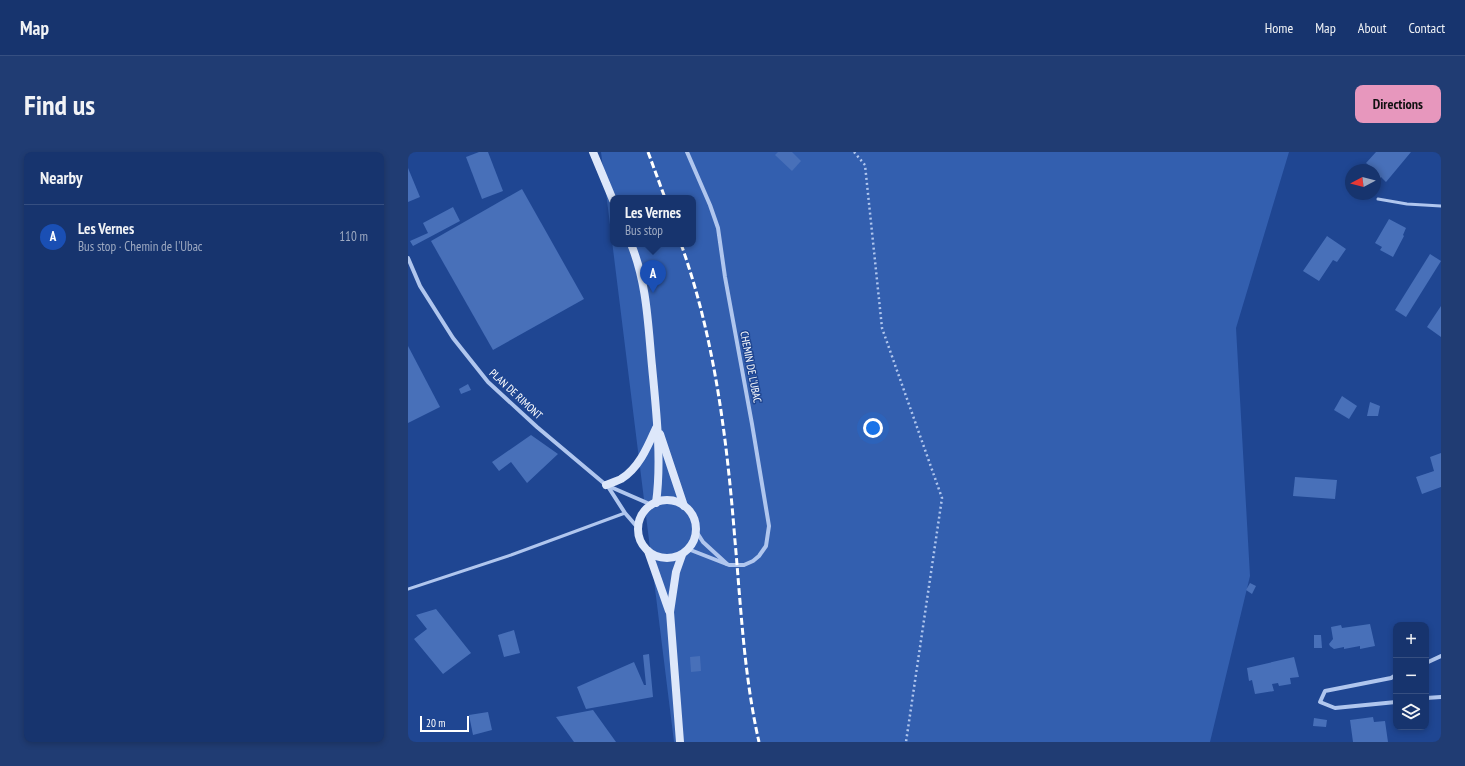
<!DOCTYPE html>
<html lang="en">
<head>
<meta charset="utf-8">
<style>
	body { margin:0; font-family:"PT Sans Narrow",sans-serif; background:#203c73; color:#f1f3f6 }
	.controls { position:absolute; right:12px; bottom:12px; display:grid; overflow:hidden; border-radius:8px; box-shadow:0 2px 6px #0003 }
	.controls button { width:36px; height:36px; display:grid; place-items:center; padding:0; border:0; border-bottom:1px solid #364f81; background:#17346e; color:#f1f3f6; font:20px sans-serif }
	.compass { position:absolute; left:937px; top:12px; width:36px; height:36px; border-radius:50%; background:#17346e; box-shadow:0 2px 6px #0003; rotate:263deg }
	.scale { position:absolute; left:12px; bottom:10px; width:49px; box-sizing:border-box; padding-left:4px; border:2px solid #fff; border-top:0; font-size:11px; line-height:14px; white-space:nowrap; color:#fff; -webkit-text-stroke:3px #1f4692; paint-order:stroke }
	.you { position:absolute; left:465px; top:276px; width:14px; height:14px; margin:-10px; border:3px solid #fff; border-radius:50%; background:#1a73e8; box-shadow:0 0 0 6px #1a73e833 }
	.badge { display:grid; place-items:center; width:26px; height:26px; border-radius:50%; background:#e797bd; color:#fff; font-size:13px; font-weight:700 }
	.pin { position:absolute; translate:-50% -33px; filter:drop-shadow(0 1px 2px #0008) }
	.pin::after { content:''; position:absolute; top:21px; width:14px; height:12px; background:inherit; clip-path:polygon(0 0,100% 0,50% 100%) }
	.popup { position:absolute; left:202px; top:43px; width:86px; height:52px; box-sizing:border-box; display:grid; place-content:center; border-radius:8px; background:#17346e; filter:drop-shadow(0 1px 3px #0005); font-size:13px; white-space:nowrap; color:#9eaac2 }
	.popup b { font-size:15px; color:#f1f3f6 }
	.popup::after { content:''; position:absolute; left:50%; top:100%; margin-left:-8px; border:8px solid transparent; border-top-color:#17346e }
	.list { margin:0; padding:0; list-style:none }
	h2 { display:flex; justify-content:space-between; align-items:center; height:52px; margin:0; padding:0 16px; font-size:17px }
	h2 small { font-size:13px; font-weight:400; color:#9eaac2 }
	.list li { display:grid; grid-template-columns:26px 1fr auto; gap:12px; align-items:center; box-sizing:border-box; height:64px; padding:0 16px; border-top:1px solid #364f81 }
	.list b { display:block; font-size:15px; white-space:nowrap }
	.list p { margin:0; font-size:13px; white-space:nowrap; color:#9eaac2 }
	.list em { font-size:13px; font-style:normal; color:#9eaac2 }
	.icon { flex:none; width:22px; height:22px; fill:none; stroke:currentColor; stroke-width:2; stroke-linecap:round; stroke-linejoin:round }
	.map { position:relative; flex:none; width:1033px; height:590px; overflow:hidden; border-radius:8px }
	header { display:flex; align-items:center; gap:24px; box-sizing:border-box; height:56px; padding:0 20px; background:#17346e; border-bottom:1px solid #364f81 }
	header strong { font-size:19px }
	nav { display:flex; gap:22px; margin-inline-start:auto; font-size:14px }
	.intro { display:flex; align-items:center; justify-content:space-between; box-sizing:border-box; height:96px; padding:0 24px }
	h1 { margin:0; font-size:28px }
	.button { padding:10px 18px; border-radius:8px; background:#e797bd; color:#111; font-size:14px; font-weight:700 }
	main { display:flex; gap:24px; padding:0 24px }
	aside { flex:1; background:#17346e; border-radius:8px; box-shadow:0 2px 6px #0003 }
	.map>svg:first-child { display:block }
	.green { fill:#335faf; fill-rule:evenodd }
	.building { fill:#4870b9 }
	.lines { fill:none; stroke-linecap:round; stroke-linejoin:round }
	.path { stroke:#b0c6ee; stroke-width:2.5; stroke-dasharray:2 3; stroke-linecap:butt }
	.lane { stroke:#b0c6ee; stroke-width:3 }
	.street { stroke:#b0c6ee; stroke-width:4 }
	.secondary { stroke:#dde7fa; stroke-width:8 }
	.rail { stroke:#fff; stroke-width:3; stroke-dasharray:7 3; stroke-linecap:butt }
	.labels { text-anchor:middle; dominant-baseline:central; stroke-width:3; stroke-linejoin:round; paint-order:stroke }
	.street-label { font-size:11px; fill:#fff; stroke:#1f4692 }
</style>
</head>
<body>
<header>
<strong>Map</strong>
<nav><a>Home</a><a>Map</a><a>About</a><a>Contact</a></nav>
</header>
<div class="intro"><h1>Find us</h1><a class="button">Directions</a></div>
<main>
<aside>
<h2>Nearby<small></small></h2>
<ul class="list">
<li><span class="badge" style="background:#1a4fb4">A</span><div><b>Les Vernes</b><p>Bus stop · Chemin de l'Ubac</p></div><em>110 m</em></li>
</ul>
</aside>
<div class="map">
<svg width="1033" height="590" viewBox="0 0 1033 590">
	<rect width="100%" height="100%" fill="#1f4692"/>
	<path class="green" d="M193,0H881L828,176L842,424L802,590H266ZM205,46H285V92H205Z"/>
	<g class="building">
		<polygon points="71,0 80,0 95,39 74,47 58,5"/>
		<polygon points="370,0 384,0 393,9 384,19 367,3"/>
		<polygon points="968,0 1003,0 978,30 973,25 968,31 967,29 967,18 961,18 962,14 958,11"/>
		<polygon points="0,16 12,45 0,50"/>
		<polygon points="114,37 176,147 85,198 23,89"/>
		<polygon points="45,55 52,69 5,94 2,89 20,81 15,71"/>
		<polygon points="981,67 998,76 995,83 996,84 985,105 972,98 974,95 967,91"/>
		<polygon points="919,84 938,97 929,110 925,108 911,129 895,119"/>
		<polygon points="1022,102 1033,109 998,165 987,158"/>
		<polygon points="1033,154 1033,185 1019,175"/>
		<polygon points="0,194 32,255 0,271"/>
		<polygon points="60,232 63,238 53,242 51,237"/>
		<polygon points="934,244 949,254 941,267 926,258"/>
		<polygon points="962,250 972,254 970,264 959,264"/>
		<polygon points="123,283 150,302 119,331 103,310 91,319 84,310"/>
		<polygon points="1033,301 1033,335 1014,342 1008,325 1026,319 1022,305"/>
		<polygon points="887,325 929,328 927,347 885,344"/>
		<polygon points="842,431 848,434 844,442 838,438"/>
		<polygon points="28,457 63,501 35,522 6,487 19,477 8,463"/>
		<polygon points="962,472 967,494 952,497 952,494 936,497 936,495 926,497 922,494 921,492 925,487 923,475 933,473 934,476"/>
		<polygon points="106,478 112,501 96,505 90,483"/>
		<polygon points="906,483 913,483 914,496 906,496"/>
		<polygon points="241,502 245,545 178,557 169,535 226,510 236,533 238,533 235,503"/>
		<polygon points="292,504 293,519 283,520 282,505"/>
		<polygon points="886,505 891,525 882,526 883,532 871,534 870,531 864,532 866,539 847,542 844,528 841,529 839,516"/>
		<polygon points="185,558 208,590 166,590 148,565"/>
		<polygon points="80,560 84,578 65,583 61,563"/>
		<polygon points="965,565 966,570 977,569 980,590 945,590 942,568"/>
		<polygon points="906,566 919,568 918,575 905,574"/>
	</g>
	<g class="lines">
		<polyline class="path" points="446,0 457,13 474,176 534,346 498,590"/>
		<g class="lane">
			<polyline points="970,47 999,52 1033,54"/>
			<polyline points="0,437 103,403 217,361"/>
		</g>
		<g class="street">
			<polyline points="279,0 302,53 310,76 317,125 344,272 361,374 358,394 351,404 345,409 336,413 321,413 280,397"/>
			<polyline points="0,106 12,134 45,186 80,230 129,275 198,333 244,353"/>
			<polyline points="199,333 217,361 230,376"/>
			<polyline points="288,379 295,390 319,412"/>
			<polyline points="1018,511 1033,504"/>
			<polyline points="988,523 983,526 917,539 912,550 927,556 988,550"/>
			<polyline points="1018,546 1033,545"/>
		</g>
		<g class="secondary">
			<polyline points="185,0 205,48"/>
			<path d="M223,92C239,131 240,173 244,214C248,257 254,308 248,351"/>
			<polyline points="252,282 276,354"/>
			<path d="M198,333C203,331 209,329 213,327C231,316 240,294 248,276"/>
			<circle cx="259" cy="377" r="29"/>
			<polyline points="240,399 261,459"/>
			<polyline points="272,590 262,460 268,420 274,403"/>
		</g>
		<g class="rail">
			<polyline points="240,0 257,46"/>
			<path d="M273,92C307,187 319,288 327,389C333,456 336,524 351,590"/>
		</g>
	</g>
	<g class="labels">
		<g class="street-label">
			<text transform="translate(343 215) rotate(79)">CHEMIN DE L'UBAC</text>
			<text transform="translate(108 242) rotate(43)">PLAN DE RIMONT</text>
		</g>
	</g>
</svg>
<div class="controls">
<button>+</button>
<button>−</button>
<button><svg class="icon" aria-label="layers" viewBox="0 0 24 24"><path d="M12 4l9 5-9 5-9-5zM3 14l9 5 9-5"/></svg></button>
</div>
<svg class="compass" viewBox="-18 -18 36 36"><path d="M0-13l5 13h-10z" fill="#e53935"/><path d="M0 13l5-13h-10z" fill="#9eaac2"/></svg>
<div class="scale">20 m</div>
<div class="you"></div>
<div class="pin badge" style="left:245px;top:141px;background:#1a4fb4">A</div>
<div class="popup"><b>Les Vernes</b>Bus stop</div>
</div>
</main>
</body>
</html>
